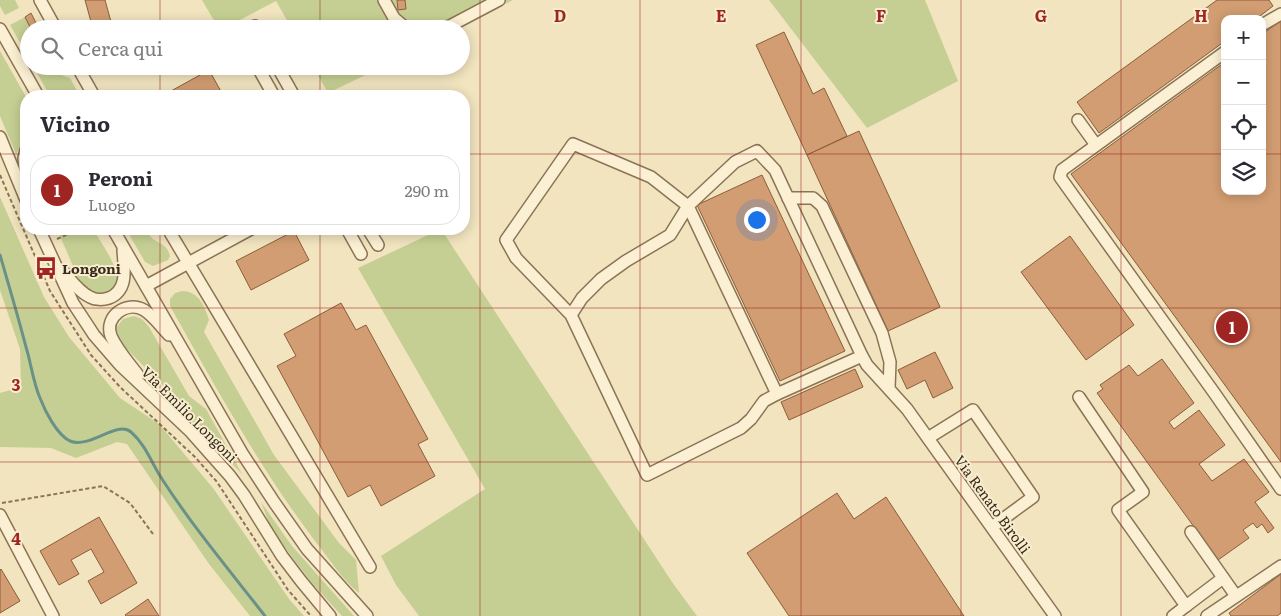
<!DOCTYPE html>
<html lang="it">
<head>
<meta charset="utf-8">
<style>
	body { margin:0; font-family:Literata,serif; background:#f2f2f3; color:#2b2b33 }
	.controls { position:absolute; right:15px; top:15px; display:grid; overflow:hidden; border-radius:10px; box-shadow:0 2px 12px #0003 }
	.controls button { width:45px; height:45px; display:grid; place-items:center; padding:0; border:0; border-bottom:1px solid #e1e1e2; background:#fff; color:#2b2b33; font:25px sans-serif }
	.you { position:absolute; left:756px; top:219px; width:18px; height:18px; margin:-12px; border:4px solid #fff; border-radius:50%; background:#1a73e8; box-shadow:0 0 0 8px #1a73e833 }
	.badge { display:grid; place-items:center; width:32px; height:32px; border-radius:50%; background:#9e2522; color:#fff; font-size:16px; font-weight:700 }
	.pin { position:absolute; translate:-50% -50%; border:2px solid #fff; box-shadow:0 1px 5px #0006 }
	.list { margin:0; padding:0; list-style:none }
	h2 { display:flex; justify-content:space-between; align-items:center; height:65px; margin:0; padding:0 20px; font-size:21px }
	h2 small { font-size:16px; font-weight:400; color:#7c7c81 }
	.list li { display:grid; grid-template-columns:32px 1fr auto; gap:15px; align-items:center; box-sizing:border-box; height:70px; margin:0 10px 10px; padding:0 10px; border:1px solid #e1e1e2; border-radius:20px }
	.list b { display:block; font-size:19px; white-space:nowrap }
	.list p { margin:0; font-size:16px; white-space:nowrap; color:#7c7c81 }
	.list em { font-size:16px; font-style:normal; color:#7c7c81 }
	.icon { flex:none; width:28px; height:28px; fill:none; stroke:currentColor; stroke-width:2; stroke-linecap:round; stroke-linejoin:round }
	.map { position:relative; flex:none; width:1281px; height:616px; overflow:hidden }
	.search { position:absolute; background:#fff; box-shadow:0 2px 12px #0003; left:20px; top:20px; width:450px; height:55px; display:flex; align-items:center; gap:12px; box-sizing:border-box; padding:0 18px; border-radius:28px; color:#7c7c81; font-size:19px }
	.panel { position:absolute; background:#fff; box-shadow:0 2px 12px #0003; left:20px; top:90px; width:450px; height:145px; border-radius:20px }
	.map>svg:first-child { display:block }
	.green { fill:#c6cf93 }
	.lines { fill:none; stroke-linecap:round; stroke-linejoin:round }
	.stream { stroke:#699188; stroke-width:3 }
	.building { fill:#d29d72; stroke:#8c5d3a }
	.minor-casing { stroke:#8b7456; stroke-width:14 }
	.path { stroke:#8b7456; stroke-width:2; stroke-dasharray:4 2.5; stroke-linecap:butt }
	.minor { stroke:#fbf0d3; stroke-width:11 }
	.grid { fill:none; stroke:#9e2522; stroke-width:1; stroke-opacity:0.55 }
	.labels { text-anchor:middle; dominant-baseline:central; stroke-width:4; stroke-linejoin:round; paint-order:stroke }
	.poi-label { font-size:14px; font-weight:bold; fill:#392b1c; stroke:#f8edcf; text-anchor:start }
	.street-label { font-size:14px; fill:#392b1c; stroke:#f8edcf }
	.grid-label { font-size:16px; text-anchor:middle; font-weight:bold; fill:#9e2522; stroke:#f8edcf; stroke-width:4; stroke-linejoin:round; paint-order:stroke }
</style>
</head>
<body>
<div class="map">
<svg width="1281" height="616" viewBox="0 0 1281 616">
	<rect width="100%" height="100%" fill="#f1e4bf"/>
	<g class="green">
		<polygon points="0,0 15,0 19,8 5,15 0,6"/>
		<polygon points="202,0 513,0 458,29 292,29 276,1 223,29 219,29"/>
		<polygon points="769,0 925,0 958,81 867,128"/>
		<polygon points="25,17 30,27 36,23 39,29 29,29 29,58 10,25"/>
		<polygon points="0,51 26,97 26,141 22,143 16,154 0,116"/>
		<polygon points="33,66 53,66 58,74 70,78 80,96 50,96"/>
		<polygon points="313,66 384,66 328,93"/>
		<polygon points="0,197 44,297 69,337 120,398 159,424 213,488 289,599 304,616 250,616 209,564 127,444 117,442 76,458 51,448 0,447 0,393 21,387 20,349 0,290"/>
		<path d="M57,229H93C102,245 124,272 115,290L97,298L82,287Z"/>
		<path d="M126,229H146C148,232 150,237 153,239C162,245 167,245 170,256L168,260L153,266L145,262Z"/>
		<polygon points="441,229 672,582 697,616 419,616 396,585 381,556 485,489 358,268"/>
		<path d="M182,291C199,291 205,307 209,320L204,332L274,455L339,543L356,560L359,593C343,581 328,557 315,541C259,467 215,386 170,306V299L175,293Z"/>
		<polygon points="134,316 142,319 149,327 189,396 206,409 242,474 191,422 179,402 119,341 116,328 123,319"/>
		<polygon points="261,502 292,546 354,616 342,616 312,583 295,561 271,528"/>
	</g>
	<g class="lines">
		<path class="stream" d="M0,255C9,286 18,316 26,347C31,363 33,382 40,398C45,411 57,435 70,441C90,449 117,420 131,432C146,445 152,464 162,479C193,527 230,571 265,616"/>
	</g>
	<g class="building">
		<polygon points="85,0 105,0 113,29 93,29"/>
		<polygon points="397,0 405,0 406,9 398,10"/>
		<polygon points="1217,0 1269,0 1273,6 1256,19 1225,19 1225,41 1099,133 1077,102"/>
		<polygon points="31,13 36,23 30,27 25,17"/>
		<polygon points="1281,21 1281,462 1071,174 1225,62 1225,191 1262,191 1262,34"/>
		<polygon points="784,32 813,94 824,88 847,136 807,155 756,45"/>
		<polygon points="209,70 223,95 221,96 162,96"/>
		<polygon points="859,131 940,307 888,331 807,155"/>
		<polygon points="762,175 845,351 780,381 697,205"/>
		<polygon points="294,231 309,260 251,290 236,261"/>
		<polygon points="1070,236 1134,325 1086,360 1021,272"/>
		<polygon points="341,303 356,330 366,325 428,439 418,444 435,476 381,506 370,485 348,497 277,366 296,356 284,334"/>
		<polygon points="935,352 953,388 933,398 925,380 907,389 898,370"/>
		<polygon points="1162,359 1194,403 1169,422 1174,429 1199,410 1225,445 1199,464 1212,481 1244,459 1269,492 1255,502 1274,528 1268,533 1262,524 1257,528 1253,523 1243,530 1249,538 1218,560 1097,393 1103,389 1100,385 1129,365 1138,376"/>
		<polygon points="855,369 863,387 789,420 781,402"/>
		<polygon points="837,493 854,519 886,497 964,616 789,616 747,553"/>
		<polygon points="99,517 137,583 101,604 88,581 104,572 91,549 71,560 79,574 59,585 40,551"/>
		<polygon points="1,569 20,601 0,613 0,570"/>
		<polygon points="1281,574 1281,613 1277,616 1231,616 1229,613"/>
		<polygon points="148,599 159,616 126,616 125,615"/>
	</g>
	<g class="lines">
		<defs>
			<g id="minor">
				<polyline points="40,0 56,29"/>
				<polyline points="384,0 394,18 407,29"/>
				<polyline points="1262,25 1281,14"/>
				<polyline points="0,29 38,96"/>
				<polyline points="249,29 255,26 256,29"/>
				<polyline points="444,29 499,0"/>
				<polyline points="1225,52 1062,170 1060,177 1215,394 1281,489"/>
				<polyline points="77,66 94,96"/>
				<polyline points="257,66 274,96"/>
				<polyline points="277,66 294,96"/>
				<polyline points="1078,120 1096,145"/>
				<polyline points="0,137 26,200"/>
				<polyline points="26,150 24,158 26,181"/>
				<polygon points="757,151 775,170 862,356 777,394 688,206 735,162"/>
				<polyline points="788,198 813,198 822,206 882,333 890,362 889,388"/>
				<polyline points="39,229 73,303 94,335 120,365 191,432 230,476 244,495 282,556 301,581 330,616"/>
				<polyline points="113,229 242,453 274,502 307,549 367,616"/>
				<polyline points="168,229 370,567"/>
				<polyline points="347,229 361,254"/>
				<polyline points="368,229 378,245"/>
				<path d="M62,270C70,279 79,292 90,297C95,300 103,300 109,298C129,290 124,267 123,250"/>
				<polyline points="146,286 251,229"/>
				<polyline points="571,315 516,258 506,240 573,144 651,177 688,206 670,235 626,261 601,279 582,298 571,315 647,475 741,428 751,419 764,401 777,394"/>
				<polyline points="862,356 867,365 907,409 1055,616"/>
				<path d="M138,375C129,363 117,350 111,336C104,317 126,300 144,310C154,316 161,327 169,335"/>
				<polyline points="1079,397 1143,492 1118,510 1186,606 1173,616"/>
				<polyline points="928,438 973,410 1033,497 992,527"/>
				<polyline points="0,515 53,616"/>
				<polyline points="1191,532 1236,596"/>
				<polyline points="1186,606 1223,578"/>
				<polyline points="1207,616 1281,566"/>
			</g>
		</defs>
		<use href="#minor" class="minor-casing"/>
		<g class="path">
			<polyline points="0,175 50,291 91,355 120,387 195,457 217,482 288,590 311,616"/>
			<polyline points="57,239 80,229"/>
			<polyline points="2,503 103,486 130,503 153,534"/>
		</g>
		<use href="#minor" class="minor"/>
	</g>
	<path class="grid" d="M160,0V29M320,0V29M480,0V616M640,0V616M801,0V616M961,0V616M1121,0V616M160,66V96M320,66V96M0,154H26M464,154H1225M1262,154H1281M160,229V616M320,229V616M0,308H1281M0,462H1281"/>
	<defs>
		<symbol id="bus-bare" viewBox="-9 -9 18 18"><path d="M-5-6H5V4H4V6H2V4H-2V6H-4V4H-5ZM-3.5-4V0h7V-4ZM-3.5 1.2v1.5H-2V1.2ZM2 1.2v1.5H3.5V1.2Z" fill="#9e2522" stroke="#f8edcf" stroke-width="2.5" paint-order="stroke"/></symbol>
	</defs>
	<g fill-rule="evenodd">
		<use href="#bus-bare" x="30" y="252" width="32" height="32"/>
	</g>
	<g class="labels">
		<g class="poi-label">
			<text x="62" y="268">Longoni</text>
		</g>
		<g class="street-label">
			<text transform="translate(190 414) rotate(45)">Via Emilio Longoni</text>
			<text transform="translate(993 504) rotate(54)">Via Renato Birolli</text>
		</g>
	</g>
	<g class="grid-label">
		<text x="560" y="22">D</text>
		<text x="721" y="22">E</text>
		<text x="881" y="22">F</text>
		<text x="1041" y="22">G</text>
		<text x="1201" y="22">H</text>
		<text x="16" y="391">3</text>
		<text x="16" y="545">4</text>
	</g>
</svg>
<div class="controls">
<button>+</button>
<button>−</button>
<button><svg class="icon" aria-label="locate" viewBox="0 0 24 24"><circle cx="12" cy="12" r="6"/><path d="M12 2v4M12 18v4M2 12h4M18 12h4"/></svg></button>
<button><svg class="icon" aria-label="layers" viewBox="0 0 24 24"><path d="M12 4l9 5-9 5-9-5zM3 14l9 5 9-5"/></svg></button>
</div>
<div class="you"></div>
<div class="pin badge" style="left:1232px;top:327px">1</div>
<div class="search"><svg class="icon" aria-label="search" viewBox="0 0 24 24"><circle cx="10" cy="10" r="6"/><path d="M15 15l6 6"/></svg>Cerca qui</div>
<section class="panel">
<h2>Vicino<small></small></h2>
<ul class="list">
<li><span class="badge">1</span><div><b>Peroni</b><p>Luogo</p></div><em>290 m</em></li>
</ul>
</section>
</div>
</body>
</html>
